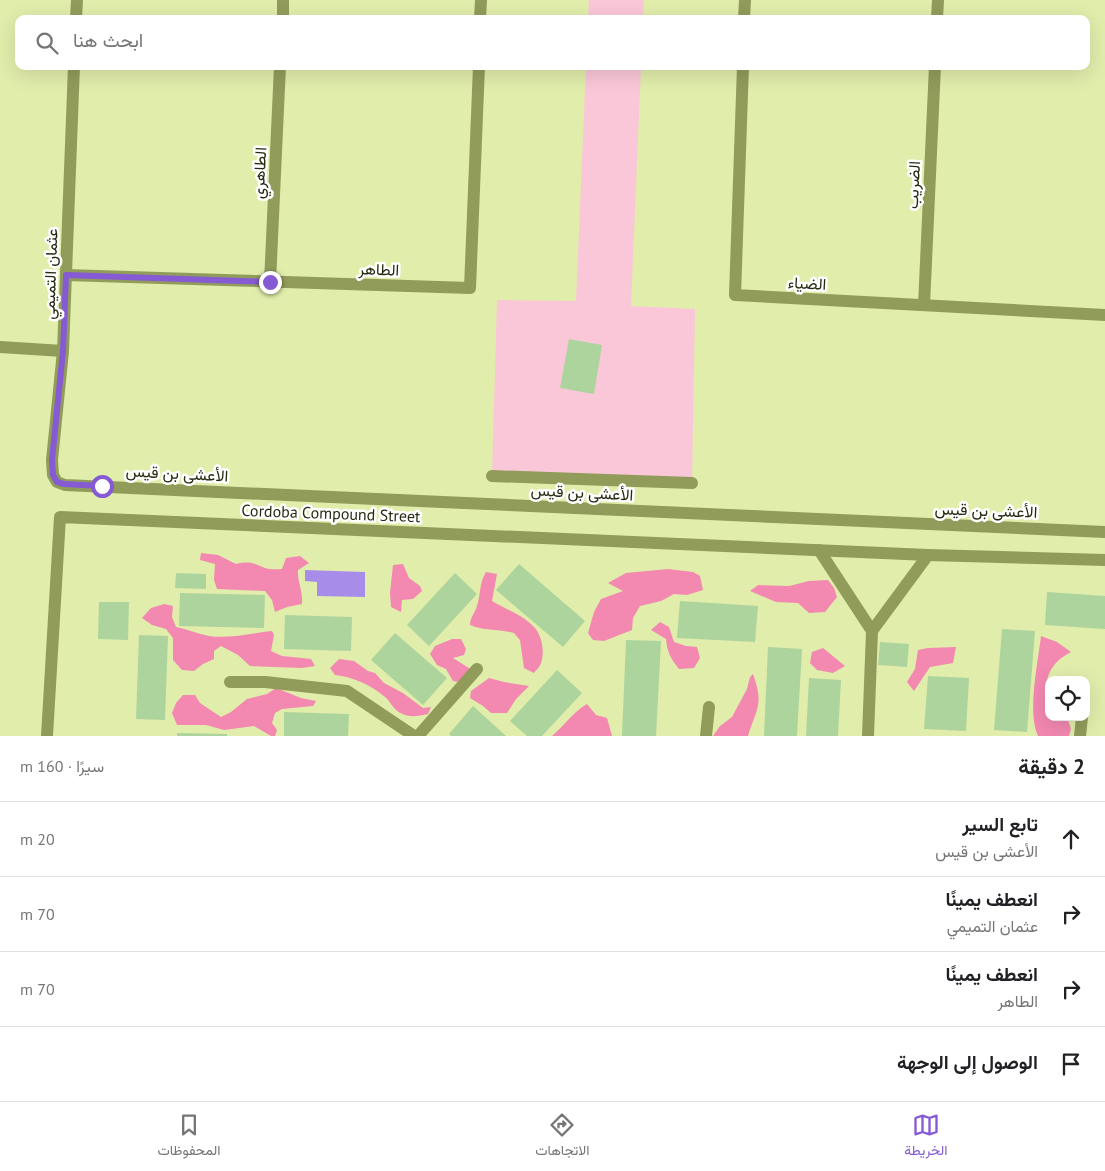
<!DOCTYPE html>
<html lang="ar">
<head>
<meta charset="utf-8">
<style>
	body { margin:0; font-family:"PT Sans",Vazirmatn,sans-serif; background:#f2f2f2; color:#202124; direction:rtl }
	.controls { position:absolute; right:15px; bottom:15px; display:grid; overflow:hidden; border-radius:10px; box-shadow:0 5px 20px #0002 }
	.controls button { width:45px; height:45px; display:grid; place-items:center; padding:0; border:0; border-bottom:1px solid #e0e0e0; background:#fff; color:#202124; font:25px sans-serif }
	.stop { position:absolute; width:15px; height:15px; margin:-11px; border:4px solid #855ad3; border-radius:50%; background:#fff }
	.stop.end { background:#855ad3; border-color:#fff; box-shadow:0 1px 5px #0008 }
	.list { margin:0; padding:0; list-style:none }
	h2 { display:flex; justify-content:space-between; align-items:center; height:65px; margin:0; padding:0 20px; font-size:21px }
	h2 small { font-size:16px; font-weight:400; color:#757577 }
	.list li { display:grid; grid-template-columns:32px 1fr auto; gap:15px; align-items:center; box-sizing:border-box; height:75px; padding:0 20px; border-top:1px solid #e0e0e0 }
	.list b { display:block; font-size:19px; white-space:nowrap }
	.list p { margin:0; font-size:16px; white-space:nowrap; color:#757577 }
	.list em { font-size:16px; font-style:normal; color:#757577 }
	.icon { flex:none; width:28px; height:28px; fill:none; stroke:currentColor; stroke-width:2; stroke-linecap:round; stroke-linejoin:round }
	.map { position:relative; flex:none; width:1105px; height:736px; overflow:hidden; direction:ltr }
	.search { position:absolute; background:#fff; box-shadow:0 5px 20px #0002; left:15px; right:15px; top:15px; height:55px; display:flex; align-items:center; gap:12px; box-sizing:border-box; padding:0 18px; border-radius:10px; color:#757577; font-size:19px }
	.sheet { height:365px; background:#fff }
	nav { display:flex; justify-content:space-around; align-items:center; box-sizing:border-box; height:70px; border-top:1px solid #e0e0e0; background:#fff; font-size:14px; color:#757577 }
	nav a { display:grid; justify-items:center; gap:2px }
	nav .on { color:#855ad3 }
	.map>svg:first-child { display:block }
	.green { fill:#fac7d8 }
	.forest { fill:#f388b1 }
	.water { fill:#a88cea }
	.building { fill:#add49d }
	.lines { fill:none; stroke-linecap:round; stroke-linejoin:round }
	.minor { stroke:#919c5b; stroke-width:12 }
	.route { stroke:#855ad3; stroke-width:6 }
	.labels { text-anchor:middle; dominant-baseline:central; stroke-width:5; stroke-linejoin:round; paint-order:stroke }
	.street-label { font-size:16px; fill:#262a11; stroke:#fff }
</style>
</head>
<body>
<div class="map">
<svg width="1105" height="736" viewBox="0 0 1105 736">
	<rect width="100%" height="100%" fill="#e1edab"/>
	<g class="green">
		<polygon points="589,0 644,0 643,19 588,19"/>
		<polygon points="586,66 641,66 631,306 695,309 692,483 492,476 497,300 576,301"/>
	</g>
	<g class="forest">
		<path d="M201,553L218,555L236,564C249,561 254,563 265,568C270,570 277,569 282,569L286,558L300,556L309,563L298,570C297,581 303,590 302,604L287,607L275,612L272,600L265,591L217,589L214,580L215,564L200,560Z"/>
		<polygon points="403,564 409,578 420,586 422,591 413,599 402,600 401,612 391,607 390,593 393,565"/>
		<polygon points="668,569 693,572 700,576 703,590 687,595 674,594 661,601 640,606 633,618 632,630 604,641 593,640 588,633 594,612 601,599 623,591 608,583 626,573"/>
		<path d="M486,572L497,574L492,601C505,609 523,615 533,626C542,634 545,652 541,663C540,667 536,670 534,673L524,668L520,640L514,633C500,629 484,631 470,625C470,617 475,613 477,606C481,594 479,583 486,572Z"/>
		<polygon points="828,580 834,588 837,597 825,612 809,613 798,603 776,602 750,591 758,585 789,586 809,581"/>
		<path d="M164,604L173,606L172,617L176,627C188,629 197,634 209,636C228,639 253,633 272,631L274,635L271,651L282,656L311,659L315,666L302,668L250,666L238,655L221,646L214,651V659L203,664L194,671L182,670L173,660V638L166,629L152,625L142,618L151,608Z"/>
		<path d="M660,622L669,627L674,642L686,646L697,647L700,658L694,668L679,669C671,659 667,652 666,639L651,630Z"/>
		<path d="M1041,636L1057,642L1071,652C1048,664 1045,679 1045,704L1049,707V717H1067L1071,729L1069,736H1038C1027,711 1038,663 1041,636Z"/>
		<polygon points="452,639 461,639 466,649 464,655 453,658 472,670 458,682 453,681 446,669 437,665 430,654 435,646"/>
		<polygon points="956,647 953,663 930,667 914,691 907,682 915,669 918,650 928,648"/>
		<polygon points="823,648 845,666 833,673 817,670 810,663 812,652"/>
		<path d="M339,659L354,661L368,671L375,673L384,683L403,693L423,708L431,707L428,714C416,717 404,718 395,709C391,705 389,700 385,697C371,685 353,677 335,675L330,668Z"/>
		<path d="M753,674C764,705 757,707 748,736H713L720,726L732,717L747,689L750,677Z"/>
		<polygon points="489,678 504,682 529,686 516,699 507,713 491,713 483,706 470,698 471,691"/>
		<polygon points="276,688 301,698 316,701 313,706 282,709 275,713 272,723 277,730 275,736 271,736 254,726 224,730 206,725 177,725 172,713 176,703 183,695 195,695 200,703 221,717 231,712 247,699 267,694"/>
		<path d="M587,704L596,715L607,718L612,736H552C564,726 573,712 587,704Z"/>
	</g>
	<polygon class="water" points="305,570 365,572 365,597 317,596 317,582 305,581"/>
	<g class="building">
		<polygon points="569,339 602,345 594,394 560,388"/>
		<polygon points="519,564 585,621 563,647 496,590"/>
		<polygon points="176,573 206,574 206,589 175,588"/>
		<polygon points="455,573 477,594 429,646 407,625"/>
		<polygon points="1047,592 1105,596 1105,629 1045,625"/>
		<polygon points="180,593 265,595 264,628 179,626"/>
		<polygon points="680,601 758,606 755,642 677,638"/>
		<polygon points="99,602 129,602 128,640 98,639"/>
		<polygon points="285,615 352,617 351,651 284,649"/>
		<polygon points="1002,629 1035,631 1027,732 994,730"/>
		<polygon points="395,633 447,678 423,705 371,660"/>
		<polygon points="139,635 168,636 165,720 136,719"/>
		<polygon points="626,640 661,641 656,736 622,736"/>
		<polygon points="880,642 909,644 907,667 878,665"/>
		<polygon points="768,647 802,649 797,736 764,736"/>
		<polygon points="557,670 582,693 542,736 527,736 510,721"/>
		<polygon points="928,676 969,678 966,731 924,729"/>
		<polygon points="809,678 841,680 838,736 806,736"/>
		<polygon points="473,706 506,736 451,736 449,734"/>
		<polygon points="284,712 349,714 348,736 284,736"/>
		<polygon points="177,733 227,734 227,736 177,736"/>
	</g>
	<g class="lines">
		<g class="minor">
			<polyline points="76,19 77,0"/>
			<polyline points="283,19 283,0"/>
			<polyline points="480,19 481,0"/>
			<polyline points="744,19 745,0"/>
			<polyline points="937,19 938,0"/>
			<polyline points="74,66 63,351 52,460 53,475 57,482 65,485 1105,532"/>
			<polyline points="743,66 735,295 1105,315"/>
			<polyline points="66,275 470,288 479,66"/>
			<polyline points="270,282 280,66"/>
			<polyline points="924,305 935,66"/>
			<polyline points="0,347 63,351"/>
			<polyline points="492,476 692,483"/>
			<polyline points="819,550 872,631 928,555"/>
			<polyline points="230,682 265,682 347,691 414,736"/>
			<polyline points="47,736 60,517 928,555 1105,560"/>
			<polyline points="418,736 477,669"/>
			<polyline points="706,736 709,707"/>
			<polyline points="868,736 872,631"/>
			<polyline points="1080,736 1082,717"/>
		</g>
	</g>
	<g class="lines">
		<polyline class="route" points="102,486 64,484 57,482 53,475 52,460 63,351 66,275 270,282"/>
	</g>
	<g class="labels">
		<g class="street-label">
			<text transform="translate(259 173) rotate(-87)">الطاهري</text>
			<text transform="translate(913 185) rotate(-87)">الضريب</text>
			<text transform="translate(379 269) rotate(2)">الطاهر</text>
			<text transform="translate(50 274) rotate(-88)">عثمان التميمي</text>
			<text transform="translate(807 283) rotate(3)">الضياء</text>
			<text transform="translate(177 473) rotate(3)">الأعشى بن قيس</text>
			<text transform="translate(582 492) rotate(3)">الأعشى بن قيس</text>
			<text transform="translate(986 510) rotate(2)">الأعشى بن قيس</text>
			<text transform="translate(331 513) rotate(2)">Cordoba Compound Street</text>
		</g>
	</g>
</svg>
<div class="controls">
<button><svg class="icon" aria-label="locate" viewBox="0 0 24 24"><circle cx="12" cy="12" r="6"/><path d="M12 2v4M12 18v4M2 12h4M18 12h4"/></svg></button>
</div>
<div class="stop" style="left:102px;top:486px"></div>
<div class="stop end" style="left:270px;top:282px"></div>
<div class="search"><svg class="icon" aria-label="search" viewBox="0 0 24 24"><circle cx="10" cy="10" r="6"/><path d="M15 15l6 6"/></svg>ابحث هنا</div>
</div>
<section class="sheet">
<h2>2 دقيقة<small>سيرًا · 160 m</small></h2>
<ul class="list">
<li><svg class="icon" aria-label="ahead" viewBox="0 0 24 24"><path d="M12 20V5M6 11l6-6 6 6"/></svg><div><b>تابع السير</b><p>الأعشى بن قيس</p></div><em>20 m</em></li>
<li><svg class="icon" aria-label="right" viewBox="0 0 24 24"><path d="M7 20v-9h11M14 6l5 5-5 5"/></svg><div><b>انعطف يمينًا</b><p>عثمان التميمي</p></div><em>70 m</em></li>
<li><svg class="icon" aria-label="right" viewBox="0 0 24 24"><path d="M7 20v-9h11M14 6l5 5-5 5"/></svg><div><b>انعطف يمينًا</b><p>الطاهر</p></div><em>70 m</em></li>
<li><svg class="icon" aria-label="arrive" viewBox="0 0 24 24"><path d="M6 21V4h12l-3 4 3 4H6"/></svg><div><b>الوصول إلى الوجهة</b></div></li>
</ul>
</section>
<nav>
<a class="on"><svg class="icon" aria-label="map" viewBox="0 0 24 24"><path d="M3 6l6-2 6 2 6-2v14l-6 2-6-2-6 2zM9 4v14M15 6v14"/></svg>الخريطة</a>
<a><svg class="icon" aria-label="directions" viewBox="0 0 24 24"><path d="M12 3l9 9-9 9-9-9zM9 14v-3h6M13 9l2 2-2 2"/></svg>الاتجاهات</a>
<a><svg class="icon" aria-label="saved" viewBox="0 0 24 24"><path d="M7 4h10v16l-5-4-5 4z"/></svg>المحفوظات</a>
</nav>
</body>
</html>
